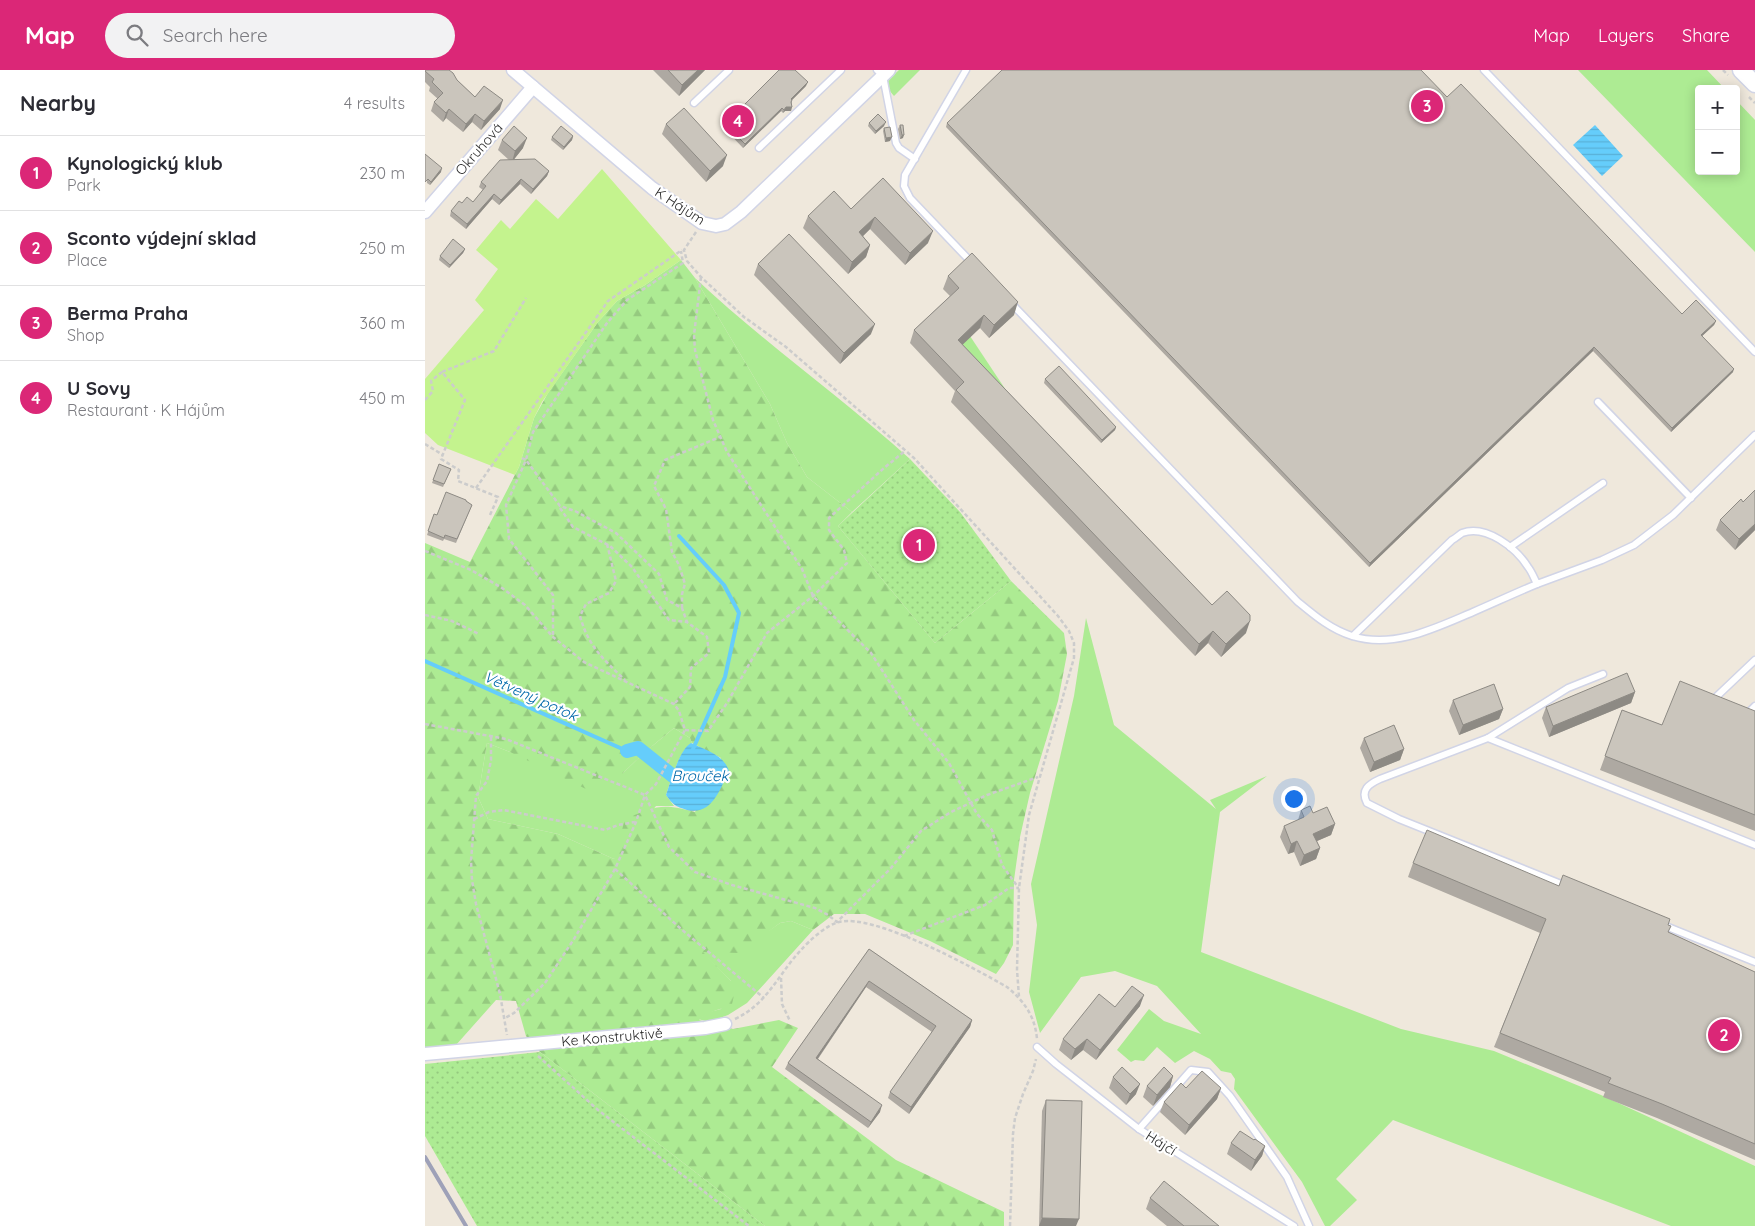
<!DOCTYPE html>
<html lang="en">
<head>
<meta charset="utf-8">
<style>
	body { margin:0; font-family:Quicksand,sans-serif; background:#f2f2f3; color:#2b2b33 }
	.controls { position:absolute; right:15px; top:15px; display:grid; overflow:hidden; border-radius:5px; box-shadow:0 2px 12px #0003 }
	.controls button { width:45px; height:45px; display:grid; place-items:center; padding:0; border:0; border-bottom:1px solid #e1e1e2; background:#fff; color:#2b2b33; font:25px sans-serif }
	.you { position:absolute; left:868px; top:728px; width:18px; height:18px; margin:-12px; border:4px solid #fff; border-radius:50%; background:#1a73e8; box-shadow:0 0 0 8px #1a73e833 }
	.badge { display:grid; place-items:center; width:32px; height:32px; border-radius:50%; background:#db2777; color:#fff; font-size:16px; font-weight:700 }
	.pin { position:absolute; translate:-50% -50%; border:2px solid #fff; box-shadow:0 1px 5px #0006 }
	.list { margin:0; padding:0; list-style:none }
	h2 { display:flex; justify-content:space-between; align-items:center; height:65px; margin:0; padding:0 20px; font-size:21px }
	h2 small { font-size:16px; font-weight:400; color:#7c7c81 }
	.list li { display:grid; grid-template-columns:32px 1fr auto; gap:15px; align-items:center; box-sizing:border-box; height:75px; padding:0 20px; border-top:1px solid #e1e1e2 }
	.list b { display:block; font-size:19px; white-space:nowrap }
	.list p { margin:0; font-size:16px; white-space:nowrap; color:#7c7c81 }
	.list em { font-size:16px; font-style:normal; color:#7c7c81 }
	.icon { flex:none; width:28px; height:28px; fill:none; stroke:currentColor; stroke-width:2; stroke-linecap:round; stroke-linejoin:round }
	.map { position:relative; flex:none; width:1330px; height:1156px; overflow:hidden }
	header { display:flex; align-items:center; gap:30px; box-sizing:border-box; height:70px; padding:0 25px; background:#db2777; color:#fff }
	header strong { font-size:24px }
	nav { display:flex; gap:28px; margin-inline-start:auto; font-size:18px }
	.search { width:350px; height:45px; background:#f2f2f3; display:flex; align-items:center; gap:12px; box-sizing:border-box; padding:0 18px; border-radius:28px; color:#7c7c81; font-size:19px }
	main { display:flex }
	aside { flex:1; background:#fff }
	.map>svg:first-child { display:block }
	.grass { fill:#adeb93 }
	.forest { fill:url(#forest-firs); fill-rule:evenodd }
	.park { fill:url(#park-dots) }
	.pitch { fill:#c4f38e }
	.water { fill:url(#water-rules) }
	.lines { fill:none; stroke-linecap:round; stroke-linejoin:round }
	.stream { stroke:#65cdfb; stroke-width:4 }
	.canal { stroke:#65cdfb; stroke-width:14 }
	.service-casing { stroke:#d1d4e6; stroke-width:9 }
	.minor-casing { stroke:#d1d4e6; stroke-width:15 }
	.tertiary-casing { stroke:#d1d4e6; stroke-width:19 }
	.path { stroke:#ccc; stroke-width:2.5; stroke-dasharray:4 2.5; stroke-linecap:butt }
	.service { stroke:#fff; stroke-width:6 }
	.minor { stroke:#fff; stroke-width:12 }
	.tertiary { stroke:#fff; stroke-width:16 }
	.rail { stroke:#9ea1b8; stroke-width:4 }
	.wall { fill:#aea9a2 }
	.shaded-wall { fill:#8d8a84 }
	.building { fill:#cac5bc; stroke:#8d8a84 }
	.labels { text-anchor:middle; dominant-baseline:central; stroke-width:4.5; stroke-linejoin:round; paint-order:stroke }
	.street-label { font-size:14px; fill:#2b2b2b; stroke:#fff }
	.water-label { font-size:15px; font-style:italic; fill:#0069ab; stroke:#fff }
</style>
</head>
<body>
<header>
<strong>Map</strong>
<div class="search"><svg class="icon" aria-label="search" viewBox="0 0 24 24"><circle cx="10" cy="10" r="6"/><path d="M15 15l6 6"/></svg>Search here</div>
<nav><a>Map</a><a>Layers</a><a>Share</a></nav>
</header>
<main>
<aside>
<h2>Nearby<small>4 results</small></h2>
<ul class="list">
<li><span class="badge">1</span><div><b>Kynologický klub</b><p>Park</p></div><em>230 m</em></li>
<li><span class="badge">2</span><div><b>Sconto výdejní sklad</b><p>Place</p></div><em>250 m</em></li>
<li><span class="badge">3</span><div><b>Berma Praha</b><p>Shop</p></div><em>360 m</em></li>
<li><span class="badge">4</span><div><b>U Sovy</b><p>Restaurant · K Hájům</p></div><em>450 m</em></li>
</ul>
</aside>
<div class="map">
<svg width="1330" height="1156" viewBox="0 0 1330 1156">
	<defs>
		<pattern id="forest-firs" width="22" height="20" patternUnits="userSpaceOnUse" patternTransform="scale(1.25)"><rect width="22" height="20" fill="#adeb93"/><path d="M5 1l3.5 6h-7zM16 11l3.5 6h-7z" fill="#95ca7f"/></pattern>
		<pattern id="park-dots" width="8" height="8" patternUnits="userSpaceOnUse" patternTransform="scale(1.25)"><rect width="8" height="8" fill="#adeb93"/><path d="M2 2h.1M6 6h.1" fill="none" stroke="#95ca7f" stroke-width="1.8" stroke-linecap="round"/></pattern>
		<pattern id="water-rules" width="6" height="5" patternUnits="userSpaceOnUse" patternTransform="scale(1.25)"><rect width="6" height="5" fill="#65cdfb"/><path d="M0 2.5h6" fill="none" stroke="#58b0d7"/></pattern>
	</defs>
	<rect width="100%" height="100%" fill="#efe8dc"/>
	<g class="grass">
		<polygon points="474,0 495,0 469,26 459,14"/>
		<polygon points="1153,0 1282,0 1300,19 1274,19 1274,101 1311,101 1311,30 1330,50 1330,182"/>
		<path d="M270,208C338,272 415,326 485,389L427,442L382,407L362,373L345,334Z"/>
		<polygon points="545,266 616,373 529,282"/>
		<polygon points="661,548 689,655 791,739 785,730 842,706 795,742 776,882 976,959 1069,981 1176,1025 1330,1096 1330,1156 1246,1156 968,1050 911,1109 932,1130 905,1156 900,1156 877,1112 809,1019 810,1009 806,1003 796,1001 785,989 769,981 750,993 732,977 719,991 710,990 706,992 692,980 724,939 739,951 776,964 732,916 690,901 656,907 615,963 604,922 612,855 606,814 649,626"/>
		<path d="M249,658L265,668L267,673C254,680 246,711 241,725L249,736H231L189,789L133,764L63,749L53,727L62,673L85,682L198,703L220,682Z"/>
		<polygon points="366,851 388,860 322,933 303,945 284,952 273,949 284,942 296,939 306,911 277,882 345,860 355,853"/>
	</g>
	<path class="forest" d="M256,190L270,208L345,334L362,373L382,407L427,442L413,456L510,573L586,511L639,563L642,584L633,631L605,723L595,767L589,810L588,875L579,893L571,904L505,871L440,844H409L388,860L366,851L355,853L315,883L278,882L306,911L310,921L307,934C296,940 283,941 274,950L308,959L354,950L373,958L347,997L471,1090L579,1142V1156H340L115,982L101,966L91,931L71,930L31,975L0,978V473L45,492L94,397L109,348L123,323L173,252L192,231L220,215ZM249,658L265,668L267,673L296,688L270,742C236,733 232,736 200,749L189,789L133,764L63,749L53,727L62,673L85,682L163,720L198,703L220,682Z"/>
	<g class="park">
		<polygon points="485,389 535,442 586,511 510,573 413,456"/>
		<polygon points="115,982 340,1156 52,1156 0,1066 0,994"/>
	</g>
	<polygon class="pitch" points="177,99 256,190 220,215 192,231 173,252 117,332 109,348 94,397 90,405 13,375 0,363 0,309 59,240 50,230 73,199 51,180 76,150 85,159 111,129 133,149"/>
	<g class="water">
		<polygon points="1170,55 1198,86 1177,106 1148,75"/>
		<path d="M266,673C281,680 299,685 304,701C295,719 287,746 262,740C250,736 248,735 241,725C246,711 254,680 266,673Z"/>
	</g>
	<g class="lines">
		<g class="stream">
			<polyline points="254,466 299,515 314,543 300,607 268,679"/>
			<polyline points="0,591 202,681"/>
		</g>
		<polyline class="canal" points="202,681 213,678 248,706"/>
		<defs>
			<g id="service">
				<polyline points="452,0 458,6 471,73 474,78 490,89"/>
				<polyline points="541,0 480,105 479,116 485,128 547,193"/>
				<polyline points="1059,0 1330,282"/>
				<polyline points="269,33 304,0"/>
				<polyline points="334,78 416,0"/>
				<path d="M586,233L872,531C889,545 905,559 927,566C969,579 1010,558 1048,542C1069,533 1090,523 1112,514"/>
				<polyline points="1173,332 1266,428"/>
				<polyline points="1085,477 1178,413"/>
				<path d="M928,566L1027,470C1031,468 1034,465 1037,463C1061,454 1091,478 1103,497C1107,502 1109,508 1112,514L1177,490L1209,475L1248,445L1330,365"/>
				<polyline points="1290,628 1330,590"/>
				<polyline points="1324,642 1330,636"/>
				<polyline points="1063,668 1330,775"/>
				<path d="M1141,816L974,749L942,733C935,720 944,714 955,709L1063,668L1143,618L1178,604"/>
				<polyline points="1238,855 1330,892"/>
				<polyline points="612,977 631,994 714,1059 869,1156"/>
				<polyline points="714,1059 766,1000 783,1002 805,1026 862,1107 884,1156"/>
			</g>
			<g id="minor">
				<polyline points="88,0 227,118 277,153 291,156 300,154 316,142 464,0"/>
				<polyline points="0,142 108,17"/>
				<polyline points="0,984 280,958 300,954"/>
			</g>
			<polyline id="tertiary" points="1316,0 1330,14"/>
		</defs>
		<use href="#service" class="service-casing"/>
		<use href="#minor" class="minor-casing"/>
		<use href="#tertiary" class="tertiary-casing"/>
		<g class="path">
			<polyline points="1298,0 1303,5"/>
			<polyline points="1324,27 1330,33"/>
			<polyline points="271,162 259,180 262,191 276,207 319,247 361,277 489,388 633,546 644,561 649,573 649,588 604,745 594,818 592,900 594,927"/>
			<polyline points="276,207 269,265 270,280 288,350 302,382 377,499 388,526 446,583 489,650 524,693 552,744 567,760 577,795 593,817"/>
			<polyline points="0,330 8,321 6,311 17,302"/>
			<polyline points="0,374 18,385"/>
			<polyline points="97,388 101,390 81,435 84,469 128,525 128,567"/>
			<polyline points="51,418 183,231 257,180"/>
			<polyline points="135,438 148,457 185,476 207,497 244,550 262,552"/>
			<polyline points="65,445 73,427 33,411 34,400 16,389 40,330 17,302 69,281 101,228"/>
			<path d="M182,474L191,511L184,523L161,534L155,546C163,576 178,589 200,610"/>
			<polyline points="0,481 46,500 77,518 100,535 128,567 159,592 249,634 254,641 260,660 231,714 220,725 211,752 190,799 149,869 120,913 89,943 80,948"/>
			<polyline points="257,538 257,524 260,514 254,495 247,482 241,439 229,416 240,390 295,367"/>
			<polyline points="0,545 27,551 54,564"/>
			<polyline points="250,633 265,617 266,598 284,583 282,567 262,552 257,538 242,530 234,504 191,463 150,441 135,436 101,390 108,362 182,253 202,230 258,193 256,181"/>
			<polyline points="0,654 81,669 220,725 244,777 270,802 307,815 390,838 403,845 412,852 466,798 496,761 526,742 562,725 613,707"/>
			<polyline points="260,660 283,661 302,633 342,563 388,526 422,493 419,480 404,460 404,448 459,398 480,381"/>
			<polyline points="66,667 66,690 62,711 51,726 46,791 47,810 51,834 75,924 82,965"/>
			<polyline points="49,749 64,742 79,740 180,760 193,755 210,752"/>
			<polyline points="190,799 256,859 339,928"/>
			<polyline points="479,866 560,835 584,818 594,818"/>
			<polyline points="356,908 357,934 365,951"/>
			<path d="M310,949C342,934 353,905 375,881C384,871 401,855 414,852C449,843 549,898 582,917C599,931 610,946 612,969"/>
			<polyline points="113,986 173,1040 324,1156"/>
			<polyline points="585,1156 588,1064 590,1048 598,1024 608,1001 611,989"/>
		</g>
		<use href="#service" class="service"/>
		<use href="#minor" class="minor"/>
		<use href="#tertiary" class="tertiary"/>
		<polyline class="rail" points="0,1087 41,1156"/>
	</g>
	<g class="wall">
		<polygon points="0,0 32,10 50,27 75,39 56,60 47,52 38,62 21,48 18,52 6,41 9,32 13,29 4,21 5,17 0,12"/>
		<polygon points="228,0 280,0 254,26"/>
		<polygon points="381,16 367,30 366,41 360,41 358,43 356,41 318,78 298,57 300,54"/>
		<polygon points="1022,27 1257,244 1291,251 1289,255 1277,266 1308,302 1246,362 1168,281 944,497 521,57 522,53"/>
		<polygon points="444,53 459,56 450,64 443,56"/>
		<polygon points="241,54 298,96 281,112 237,64"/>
		<polygon points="475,55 478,68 475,69 473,59"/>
		<polygon points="459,58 465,71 460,72 458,61"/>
		<polygon points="148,66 147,70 138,80 126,70 127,67"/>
		<polygon points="77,70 98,78 89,89 124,101 122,106 106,124 95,114 74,135 67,129 41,159 25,146 26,141 37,133 48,132 58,120 54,117 56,112 84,90 73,80"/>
		<polygon points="0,84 16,102 5,115 2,113"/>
		<polygon points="458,108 503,173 480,195 445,159 438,166 445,175 441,187 423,204 378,158 383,146 426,139"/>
		<polygon points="40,179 38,183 24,198 14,190 15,186"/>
		<polygon points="333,194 446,264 415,294 329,205"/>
		<polygon points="523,206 589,245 564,268 555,258 537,274 787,535 821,563 796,587 783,573 770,586 526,332 530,321 485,273 489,260 525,226 518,219"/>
		<polygon points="620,309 691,357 690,360 676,373 619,313"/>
		<polygon points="14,394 26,399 18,417 7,413"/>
		<polygon points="41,431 47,435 31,473 19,469 18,471 2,465 9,444 12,445"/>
		<polygon points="1318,432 1330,460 1310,480 1291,460 1295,450"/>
		<polygon points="1210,622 1206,633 1124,667 1117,648 1121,637"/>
		<polygon points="1028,630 1078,639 1074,649 1034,665 1024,641"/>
		<polygon points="1197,640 1237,655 1330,641 1330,761 1175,700"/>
		<polygon points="939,668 979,679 975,690 945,702 935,678"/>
		<polygon points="876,740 888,743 910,754 906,765 892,771 895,778 891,789 875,796 869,782 863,784 855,767 859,756 873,750"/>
		<polygon points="988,793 1134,816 1243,855 1243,862 1330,902 1330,1090 1232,1048 1178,1027 1180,1022 1069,977 1115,863 983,807"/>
		<polygon points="444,879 547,950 545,957 484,1044 463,1028 465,1022 507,962 441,917 393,989 455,1042 443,1058 360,999 363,993"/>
		<polygon points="715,936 671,990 658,980 646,990 634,980 638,969 690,937"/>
		<polygon points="748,1006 745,1017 728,1036 718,1027 722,1016"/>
		<polygon points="688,1007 711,1024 701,1035 684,1018"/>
		<polygon points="761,1018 796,1018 792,1029 760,1065 735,1042 739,1032"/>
		<polygon points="621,1030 651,1156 614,1156 617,1041"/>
		<polygon points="829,1070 840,1076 837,1086 826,1101 802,1084 806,1073"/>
		<polygon points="725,1128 794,1156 742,1156 721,1139"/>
	</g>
	<g class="shaded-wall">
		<polygon points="273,0 280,0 254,26 257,15"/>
		<polygon points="383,12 381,16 365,32 366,29"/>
		<polygon points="78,30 75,39 56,60 59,51"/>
		<polygon points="361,37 367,37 366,41 360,41 358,43 359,40"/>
		<polygon points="357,38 356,41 318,78 320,74"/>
		<polygon points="24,39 21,48 18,52 21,43"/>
		<polygon points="50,44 47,52 38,62 41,54"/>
		<polygon points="461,52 459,56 450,64 451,61"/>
		<polygon points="477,65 479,65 478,68 475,69"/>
		<polygon points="148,66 147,70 138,80 139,77"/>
		<polygon points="467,67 465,71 460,72 461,68"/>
		<polygon points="102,68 98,78 87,92 90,81"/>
		<polygon points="302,85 298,96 281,112 285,101"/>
		<polygon points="17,98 16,102 5,115 6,112"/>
		<polygon points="124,101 122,106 106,124 108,119"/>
		<polygon points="96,109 95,114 74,135 76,130"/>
		<polygon points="69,124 67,129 41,159 42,154"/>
		<polygon points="450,147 445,159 429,175 434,162"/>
		<polygon points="508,161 503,173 480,195 485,183"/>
		<polygon points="445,175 441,187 423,204 427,192"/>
		<polygon points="40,179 38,183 24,198 25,195"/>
		<polygon points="593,232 589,245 564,268 569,255"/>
		<polygon points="559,245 555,258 529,283 533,270"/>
		<polygon points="1291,251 1289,255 1275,268 1276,265"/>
		<polygon points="450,254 446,264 415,294 419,283"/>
		<polygon points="1169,277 1168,281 944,497 945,493"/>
		<polygon points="1309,299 1308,302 1246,362 1247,358"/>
		<polygon points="691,357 690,360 676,373 677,370"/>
		<polygon points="1330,454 1330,460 1310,480 1314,469"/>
		<polygon points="825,551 821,563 796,587 801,574"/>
		<polygon points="788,561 783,573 770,586 774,574"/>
		<polygon points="1210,622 1206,633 1124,667 1128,656"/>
		<polygon points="1078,639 1074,649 1034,665 1038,655"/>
		<polygon points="979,679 975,690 945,702 949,692"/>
		<polygon points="910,754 906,765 885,774 888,764"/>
		<polygon points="872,771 869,782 863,784 866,774"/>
		<polygon points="895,778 891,789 875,796 879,785"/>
		<polygon points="444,911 441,917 389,994 391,988"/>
		<polygon points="719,925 715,936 671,990 675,980"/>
		<polygon points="547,950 545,957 484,1044 486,1037"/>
		<polygon points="662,969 658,980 646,990 650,979"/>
		<polygon points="748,1006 745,1017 728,1036 732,1025"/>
		<polygon points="715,1014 711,1024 701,1035 705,1024"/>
		<polygon points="796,1018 792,1029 760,1065 764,1055"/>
		<polygon points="457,1035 455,1042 443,1058 446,1052"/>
		<polygon points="840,1076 837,1086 826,1101 830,1090"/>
		<polygon points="617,1148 654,1149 651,1156 614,1156"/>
	</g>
	<g class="building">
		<polygon points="0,0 24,0 28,3 32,10 50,27 59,16 78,30 59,51 50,44 41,54 24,39 21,43 9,32 18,23 7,12 9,9 0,1"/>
		<polygon points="243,0 273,0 257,15"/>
		<polygon points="354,0 370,0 383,12 366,29 367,30 366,32 367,37 361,37 359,40 357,38 320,74 300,54"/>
		<polygon points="577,0 996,0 1022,27 1036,14 1257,244 1271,230 1291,251 1276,265 1309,299 1247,358 1169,277 945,493 522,53"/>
		<polygon points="259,38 302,85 285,101 241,54"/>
		<polygon points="453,44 461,52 451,61 444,53"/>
		<polygon points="475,55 478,55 479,65 477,65"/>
		<polygon points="89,56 102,68 90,81 77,70"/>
		<polygon points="136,56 148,66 139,77 127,67"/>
		<polygon points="465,57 467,67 461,68 459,58"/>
		<polygon points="0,84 17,98 6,112 3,109 0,112"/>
		<polygon points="110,89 124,101 108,119 96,109 76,130 69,124 42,154 26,141 34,131 37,133 42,127 48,132 61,116 56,112 75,90"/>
		<polygon points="458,108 508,161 485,183 450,147 434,162 445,175 427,192 383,146 409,121 426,139"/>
		<polygon points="364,164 450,254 419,283 333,194"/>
		<polygon points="28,169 40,179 25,195 15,186"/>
		<polygon points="547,183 593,232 569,255 559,245 533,270 787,535 802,521 825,545 825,551 801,574 788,561 774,574 531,320 539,312 489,260 534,218 523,206"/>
		<polygon points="634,296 691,357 677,370 620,309"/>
		<polygon points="14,394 26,399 19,414 8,410"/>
		<polygon points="1330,420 1330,454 1314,469 1295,450 1316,429 1318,432"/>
		<polygon points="21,422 41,430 41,431 47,435 32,469 20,465 19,468 3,461 9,444 12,445"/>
		<polygon points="1202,603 1210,622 1128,656 1121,637"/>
		<polygon points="1255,611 1330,641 1330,745 1180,686 1197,640 1237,655"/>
		<polygon points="1069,614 1078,639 1038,655 1028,630"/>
		<polygon points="969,655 979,679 949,692 939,668"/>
		<polygon points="885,736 888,743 902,737 910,754 888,764 895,778 879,785 872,771 866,774 859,756 879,747 876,740"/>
		<polygon points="1002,760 1134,816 1138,805 1245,849 1243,855 1246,856 1243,862 1330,902 1330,1074 1237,1034 1183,1013 1186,1008 1075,963 1121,849 988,793"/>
		<polygon points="444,879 547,950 486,1037 465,1022 511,956 444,911 391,988 457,1035 446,1052 363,993"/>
		<polygon points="707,916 719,925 675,980 662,969 650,979 638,969 674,924 690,937"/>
		<polygon points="697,997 715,1014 705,1024 688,1007"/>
		<polygon points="739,997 748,1006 732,1025 722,1016"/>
		<polygon points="777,1001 796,1018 764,1055 739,1032 756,1013 761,1018"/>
		<polygon points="621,1030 657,1031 654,1149 617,1148"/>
		<polygon points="815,1061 829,1070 830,1069 840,1076 830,1090 806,1073"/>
		<polygon points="739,1111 794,1156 759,1156 725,1128"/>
	</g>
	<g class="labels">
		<g class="street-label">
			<text transform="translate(54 79) rotate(-49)">Okruhová</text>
			<text transform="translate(255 136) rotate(33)">K Hájům</text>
			<text transform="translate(187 967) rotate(-5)">Ke Konstruktivě</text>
			<text transform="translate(736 1073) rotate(32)">Hájčí</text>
		</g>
		<g class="water-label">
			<text transform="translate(106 626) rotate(24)">Větvený potok</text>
			<text x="275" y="705">Brouček</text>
		</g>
	</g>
</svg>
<div class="controls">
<button>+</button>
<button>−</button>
</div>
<div class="you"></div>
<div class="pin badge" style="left:494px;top:475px">1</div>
<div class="pin badge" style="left:1299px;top:965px">2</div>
<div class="pin badge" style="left:1002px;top:36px">3</div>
<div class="pin badge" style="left:313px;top:51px">4</div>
</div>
</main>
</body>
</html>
